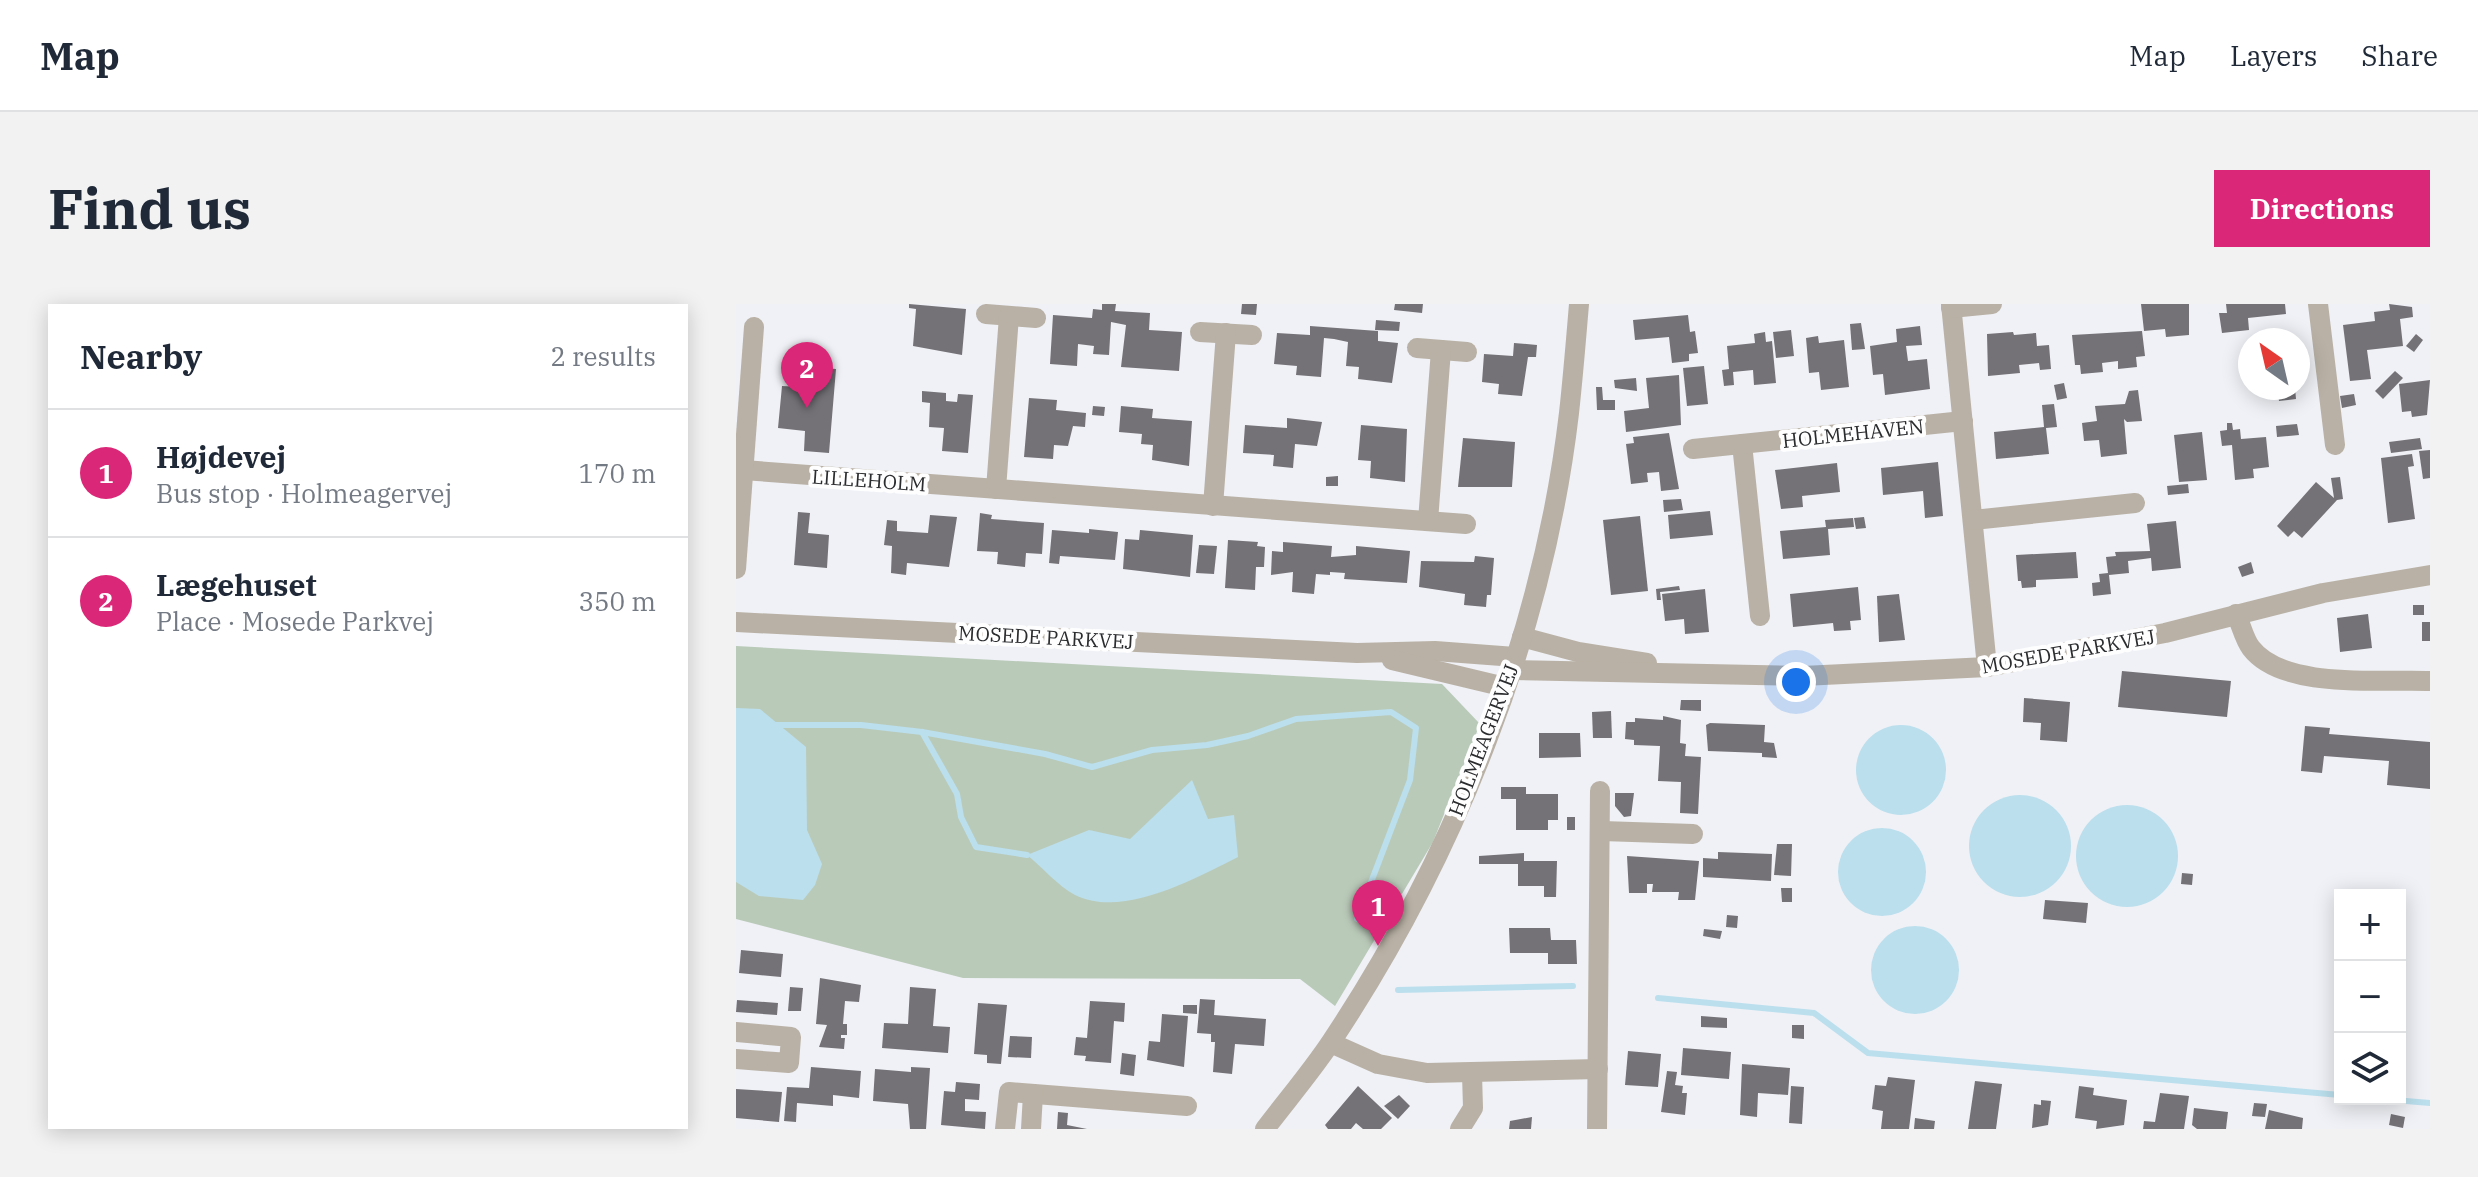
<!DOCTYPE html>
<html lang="en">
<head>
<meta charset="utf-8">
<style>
	body { margin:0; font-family:"IBM Plex Serif",serif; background:#f2f2f3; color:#1f2937 }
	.controls { position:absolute; right:24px; bottom:24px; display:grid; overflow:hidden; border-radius:0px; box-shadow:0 4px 20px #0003 }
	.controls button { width:72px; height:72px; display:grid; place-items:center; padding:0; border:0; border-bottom:2px solid #e0e1e3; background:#fff; color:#1f2937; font:40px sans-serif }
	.compass { position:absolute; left:1502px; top:24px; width:72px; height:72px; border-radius:50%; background:#fff; box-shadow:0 4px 20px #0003; rotate:326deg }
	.you { position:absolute; left:1060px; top:378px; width:28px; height:28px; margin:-20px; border:6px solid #fff; border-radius:50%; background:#1a73e8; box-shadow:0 0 0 12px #1a73e833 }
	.badge { display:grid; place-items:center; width:52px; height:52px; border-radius:50%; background:#db2777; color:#fff; font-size:26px; font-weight:700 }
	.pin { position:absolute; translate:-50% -66px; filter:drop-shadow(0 2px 4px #0008) }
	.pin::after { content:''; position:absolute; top:42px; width:28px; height:24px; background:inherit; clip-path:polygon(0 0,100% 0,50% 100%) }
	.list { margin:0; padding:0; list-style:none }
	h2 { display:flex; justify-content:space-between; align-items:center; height:104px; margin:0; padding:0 32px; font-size:34px }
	h2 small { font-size:26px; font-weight:400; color:#747a83 }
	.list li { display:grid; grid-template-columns:52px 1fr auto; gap:24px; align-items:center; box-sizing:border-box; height:128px; padding:0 32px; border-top:2px solid #e0e1e3 }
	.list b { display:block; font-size:30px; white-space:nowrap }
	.list p { margin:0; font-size:26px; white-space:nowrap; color:#747a83 }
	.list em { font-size:26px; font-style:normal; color:#747a83 }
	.icon { flex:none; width:44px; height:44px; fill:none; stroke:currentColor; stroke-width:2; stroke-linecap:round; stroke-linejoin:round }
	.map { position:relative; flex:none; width:1694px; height:825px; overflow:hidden; border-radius:0px }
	header { display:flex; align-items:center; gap:48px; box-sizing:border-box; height:112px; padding:0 40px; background:#fff; border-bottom:2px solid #e0e1e3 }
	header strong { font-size:38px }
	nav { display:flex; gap:44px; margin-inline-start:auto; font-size:28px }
	.intro { display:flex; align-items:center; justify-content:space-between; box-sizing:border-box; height:192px; padding:0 48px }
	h1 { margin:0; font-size:56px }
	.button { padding:20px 36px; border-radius:0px; background:#db2777; color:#fff; font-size:28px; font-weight:700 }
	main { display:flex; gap:48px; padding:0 48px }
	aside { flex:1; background:#fff; border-radius:0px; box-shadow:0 4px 20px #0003 }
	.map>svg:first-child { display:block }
	.green { fill:#bacab9 }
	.water { fill:#bbdfed }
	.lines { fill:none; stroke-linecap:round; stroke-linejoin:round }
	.stream { stroke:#bbdfed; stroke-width:6 }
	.building { fill:#747277 }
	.minor { stroke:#b9b1a5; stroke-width:20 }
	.labels { text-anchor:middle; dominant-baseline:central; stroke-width:8; stroke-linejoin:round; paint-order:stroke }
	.street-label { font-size:20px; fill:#2b2c2e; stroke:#fefeff }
</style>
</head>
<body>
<header>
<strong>Map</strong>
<nav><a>Map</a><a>Layers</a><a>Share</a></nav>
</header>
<div class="intro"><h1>Find us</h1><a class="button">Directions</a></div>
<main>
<aside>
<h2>Nearby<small>2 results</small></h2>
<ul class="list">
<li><span class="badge">1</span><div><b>Højdevej</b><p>Bus stop · Holmeagervej</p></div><em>170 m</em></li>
<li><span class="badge">2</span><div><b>Lægehuset</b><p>Place · Mosede Parkvej</p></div><em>350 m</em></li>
</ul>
</aside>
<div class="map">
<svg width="1694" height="825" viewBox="0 0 1694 825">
	<rect width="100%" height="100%" fill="#eff1f6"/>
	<polygon class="green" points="0,342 706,380 744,420 697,538 599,702 564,675 227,674 0,615"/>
	<g class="water">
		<polygon points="0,404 24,405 70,443 71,526 86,560 79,581 67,596 23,592 0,578"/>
		<circle cx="1165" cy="466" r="45"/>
		<path d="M456,476L472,515L498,511L502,553C460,574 387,615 339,591C322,582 306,563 291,551L353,526L394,535Z"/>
		<circle cx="1284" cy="542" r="51"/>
		<circle cx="1391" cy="552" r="51"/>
		<circle cx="1146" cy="568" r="44"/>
		<circle cx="1179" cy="666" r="44"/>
	</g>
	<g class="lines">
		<g class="stream">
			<polyline points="39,421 125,421 186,428 309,450 356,463 416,446 471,441 512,432 560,415 655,408 680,424 674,476 621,615"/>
			<polyline points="186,428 221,490 225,513 240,543 291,551"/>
			<polyline points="662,686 837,682"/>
			<polyline points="922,694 1078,709 1132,749 1604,791"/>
			<polyline points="1646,795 1694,799"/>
		</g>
	</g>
	<g class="building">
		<polygon points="173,0 230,5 226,51 177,42 180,5 173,4"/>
		<polygon points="366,0 380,0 379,7 414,9 413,26 446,28 443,67 385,63 390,21 375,18 373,51 357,50 358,42 342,40 341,62 314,60 317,11 356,14 357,5 366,6"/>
		<polygon points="506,0 521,0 520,11 505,10"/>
		<polygon points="659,0 687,0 686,9 658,6"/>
		<polygon points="1405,0 1453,0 1453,31 1430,33 1429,25 1408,27"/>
		<polygon points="1490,0 1549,0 1550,10 1512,14 1513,26 1486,29 1483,9 1491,9"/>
		<polygon points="1653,0 1676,3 1677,13 1664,15 1667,42 1631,46 1635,75 1614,77 1607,21 1639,17 1638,8 1654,6"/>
		<polygon points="952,11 954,28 959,27 962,49 953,50 953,57 936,59 933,33 899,36 897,16"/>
		<polygon points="640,16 664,18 663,27 639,26"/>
		<polygon points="1125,19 1129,45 1116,46 1114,20"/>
		<polygon points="574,22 642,27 642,37 662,39 656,79 622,75 623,63 610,62 612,38 598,35 588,34 585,73 560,71 561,62 538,60 541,29 574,31"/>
		<polygon points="1184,22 1186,41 1170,42 1172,57 1191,55 1194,85 1149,91 1147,70 1137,71 1134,42 1161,38 1160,25"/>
		<polygon points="1055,26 1058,52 1040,54 1037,28"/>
		<polygon points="1406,27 1409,52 1400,53 1401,63 1382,65 1382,57 1366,59 1367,68 1345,70 1344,61 1339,61 1336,31"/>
		<polygon points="1029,28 1030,38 1036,37 1040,79 1018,81 1017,66 997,68 998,81 988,82 986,66 993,65 991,42 1019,39 1018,30"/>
		<polygon points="1277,28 1278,31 1300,29 1301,42 1313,41 1315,65 1304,66 1303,59 1283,61 1284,69 1252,72 1251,30"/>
		<polygon points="1680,30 1687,36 1678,48 1670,42"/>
		<polygon points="1082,32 1083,39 1108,36 1113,83 1085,86 1083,68 1073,69 1070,34"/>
		<polygon points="778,39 801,41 800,53 792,53 786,92 762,90 763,80 746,78 748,50 777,52"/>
		<polygon points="67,62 100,65 93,149 68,147 69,127 42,124 46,82 65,83"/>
		<polygon points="968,62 972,100 951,102 947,64"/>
		<polygon points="1659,67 1667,74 1647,95 1639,87"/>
		<polygon points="943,71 945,121 890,128 888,107 913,104 910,74"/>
		<polygon points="900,74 901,87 879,84 878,76"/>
		<polygon points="1694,76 1691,111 1676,113 1675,107 1666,108 1663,80"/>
		<polygon points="1328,79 1331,94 1321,96 1318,81"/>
		<polygon points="860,83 866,83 867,96 879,96 879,106 861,106"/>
		<polygon points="1528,84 1559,84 1560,95 1543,97 1542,91 1530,93"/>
		<polygon points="1402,86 1406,117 1391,118 1388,115 1391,150 1365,153 1363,136 1348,137 1346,119 1361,117 1359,102 1389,100 1393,87"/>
		<polygon points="186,87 210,89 210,97 221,98 222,90 237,91 232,149 206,147 208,124 193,123 194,99 186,98"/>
		<polygon points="1618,90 1620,101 1606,104 1604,92"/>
		<polygon points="293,94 321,96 320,106 350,109 349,123 337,122 332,142 318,141 317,155 288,153"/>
		<polygon points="1318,100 1321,123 1310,124 1313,150 1260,155 1258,128 1308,123 1306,101"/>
		<polygon points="357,102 369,103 368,112 356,111"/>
		<polygon points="385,102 417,105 416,114 456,117 453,162 416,156 417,141 405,140 406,130 383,128"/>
		<polygon points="551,114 586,118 581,142 559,140 557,164 537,162 538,151 507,149 509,121 551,124"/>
		<polygon points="1491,119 1496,119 1497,126 1504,125 1505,135 1530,133 1533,163 1517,165 1518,174 1499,176 1496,141 1486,142 1484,127 1491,126"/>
		<polygon points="1561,120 1563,131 1541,133 1540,122"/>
		<polygon points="625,121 671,125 669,178 634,174 635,157 622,156"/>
		<polygon points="1466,128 1471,176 1443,178 1438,131"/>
		<polygon points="933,129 943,185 925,187 923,168 911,169 912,178 895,180 890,140 898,139 897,133"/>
		<polygon points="727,134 779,138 776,183 722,183"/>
		<polygon points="1684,134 1686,145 1655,149 1653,138"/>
		<polygon points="1694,146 1694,174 1687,175 1683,147"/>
		<polygon points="1676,150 1678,162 1672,163 1679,215 1652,219 1645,154"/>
		<polygon points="1202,158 1207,212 1189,214 1187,187 1147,191 1145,164"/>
		<polygon points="1101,159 1104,188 1066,192 1067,203 1045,205 1039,166"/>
		<polygon points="602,172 602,182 590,182 590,173"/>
		<polygon points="1604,173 1607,195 1601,196 1566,234 1558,227 1552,233 1541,222 1580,178 1598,194 1595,174"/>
		<polygon points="1452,180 1453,189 1432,191 1431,182"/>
		<polygon points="945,195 947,206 928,208 927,196"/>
		<polygon points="974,207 977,231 934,235 932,211"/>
		<polygon points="62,208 74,209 72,229 93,231 91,264 58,261"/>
		<polygon points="244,209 256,211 255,215 308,219 306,250 290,249 289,263 261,260 262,248 241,247"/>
		<polygon points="194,211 221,213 213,263 171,259 170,271 155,269 156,242 148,241 151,216 161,217 161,227 192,229"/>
		<polygon points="904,212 912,287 875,291 867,216"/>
		<polygon points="1128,213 1130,224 1120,225 1118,214"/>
		<polygon points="1117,214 1118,223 1092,225 1094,251 1047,255 1044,227 1090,223 1089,216"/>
		<polygon points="1440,217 1445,264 1416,267 1415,254 1392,257 1393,269 1373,271 1375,290 1357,292 1356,279 1364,278 1363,270 1372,269 1370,253 1380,252 1379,248 1414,247 1411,220"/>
		<polygon points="353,225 382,228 379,256 324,252 323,260 313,259 316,226 353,229"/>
		<polygon points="404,226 457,231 454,273 387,265 389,235 403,236"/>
		<polygon points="492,236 522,238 521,242 529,243 528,263 520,263 519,286 489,284"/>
		<polygon points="547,238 596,242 595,253 620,251 620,242 674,247 671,279 608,275 609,269 594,268 594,271 580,270 578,290 556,288 557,268 535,271 536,247 547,248"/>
		<polygon points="463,241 481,242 478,270 460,269"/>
		<polygon points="1340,248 1342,274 1300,276 1300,283 1286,284 1285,277 1282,277 1280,251"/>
		<polygon points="739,252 758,254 755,291 751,291 750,303 728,301 729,290 683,283 685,257 738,258"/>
		<polygon points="1515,258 1518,269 1506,273 1502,263"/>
		<polygon points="943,282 944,286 924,288 925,296 921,296 920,285"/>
		<polygon points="1122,283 1125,316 1114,317 1115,326 1098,327 1097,319 1057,323 1054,290"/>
		<polygon points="969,285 973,328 949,330 948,315 929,317 926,290"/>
		<polygon points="1163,290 1169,336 1143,338 1141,292"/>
		<rect x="1677" y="301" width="11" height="10"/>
		<polygon points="1632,310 1636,344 1604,348 1601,314"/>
		<rect x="1686" y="318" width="8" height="19"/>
		<polygon points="1386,367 1495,377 1491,413 1382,403"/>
		<polygon points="1288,394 1334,398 1331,438 1304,436 1305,419 1287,418"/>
		<polygon points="945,396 965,396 965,407 944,406"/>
		<polygon points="875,407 876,434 857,434 856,408"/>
		<polygon points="927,412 945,416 944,439 950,440 949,452 965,453 962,510 944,509 945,478 922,477 924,442 898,441 898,436 889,435 890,418 899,418 899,414 927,416"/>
		<polygon points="974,419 1029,421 1028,438 1038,439 1041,454 1026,453 1026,449 972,447 970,421"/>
		<polygon points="1569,422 1594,424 1593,430 1694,438 1694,485 1651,481 1653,457 1588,452 1586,469 1565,467"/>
		<polygon points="803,429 844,429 845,453 803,454"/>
		<polygon points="765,483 790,483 790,490 822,490 822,516 812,516 812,526 780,526 780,495 765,495"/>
		<polygon points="879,489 898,489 895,512 888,513 879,502"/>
		<rect x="831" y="513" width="8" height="13"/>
		<polygon points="1041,540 1056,540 1055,572 1038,571"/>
		<polygon points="982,548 1036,550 1035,577 967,573 967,554 982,555"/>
		<polygon points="788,549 788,557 821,557 820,593 808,593 808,582 782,582 782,560 743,560 743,552"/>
		<polygon points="891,552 963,557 959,596 942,596 943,588 916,588 917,580 911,580 911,589 893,589"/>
		<polygon points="1446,569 1457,570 1456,581 1445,580"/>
		<polygon points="1045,584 1056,584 1056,598 1046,598"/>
		<polygon points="1309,596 1352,599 1350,619 1307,615"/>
		<polygon points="991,611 1002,612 1001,624 990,623"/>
		<polygon points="773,624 814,624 815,636 840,636 841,660 812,660 812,649 774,649"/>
		<polygon points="968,625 986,627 984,635 967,632"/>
		<polygon points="5,646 47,650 45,673 3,669"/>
		<polygon points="84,674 125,681 123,698 109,697 107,720 111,720 111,731 105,731 105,734 109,734 108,745 83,743 91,721 80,720"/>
		<polygon points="54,683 67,684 65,707 52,707"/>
		<polygon points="174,683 200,685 197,722 214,723 212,749 146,744 148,719 172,720"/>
		<polygon points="464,695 479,696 478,711 530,715 528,742 499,740 496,770 477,768 479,738 475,738 475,730 461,729"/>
		<polygon points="1,696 42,699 41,711 0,708"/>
		<polygon points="354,697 389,699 388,718 378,717 375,759 349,757 350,752 338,751 340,733 351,734"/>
		<polygon points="242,699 271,701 265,760 251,759 251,751 238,750"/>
		<polygon points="447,701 461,701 461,710 447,709"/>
		<polygon points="426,710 452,712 448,763 411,756 413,737 424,738"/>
		<polygon points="965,712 991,714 991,724 965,723"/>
		<polygon points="1056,721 1068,721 1068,735 1056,734"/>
		<polygon points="274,732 296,733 295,754 272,753"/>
		<polygon points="947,744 995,748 993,775 945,771"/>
		<polygon points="892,747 925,750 922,783 889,781"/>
		<polygon points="386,749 400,751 398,772 384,770"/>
		<polygon points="1006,760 1054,764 1052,791 1022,789 1021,813 1004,811"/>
		<polygon points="75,763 125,767 123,794 97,791 97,802 61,799 60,818 48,817 51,783 73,784"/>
		<polygon points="175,763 194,764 190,825 174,825 172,800 137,797 139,765 175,768"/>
		<polygon points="931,767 941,768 939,781 947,782 946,789 951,789 949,811 925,808"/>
		<polygon points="1152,773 1179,776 1173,825 1145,825 1147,807 1136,805 1139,781 1150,782"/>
		<polygon points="1239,777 1266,780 1260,825 1232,825"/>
		<polygon points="220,778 244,780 243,796 229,795 229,807 250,808 249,825 205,821 208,787 219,788"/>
		<polygon points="622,782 656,814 645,825 627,825 620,819 615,825 592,825 589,821"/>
		<polygon points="1055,782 1068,783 1066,820 1053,819"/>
		<polygon points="1343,782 1358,784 1357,791 1391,796 1388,821 1360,825 1361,817 1339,814"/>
		<polygon points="0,785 46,788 43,818 0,814"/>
		<polygon points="1424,789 1453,792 1448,825 1407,825 1408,817 1419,818"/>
		<polygon points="663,791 674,802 662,815 648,802"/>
		<polygon points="1305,796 1315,797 1312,821 1296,824 1298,800 1305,801"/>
		<polygon points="1518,799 1531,800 1529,813 1516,812"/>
		<polygon points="1458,804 1492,808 1490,825 1461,825 1456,821"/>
		<polygon points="1533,806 1567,814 1566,825 1529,825"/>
		<polygon points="322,808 332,809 331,821 351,825 321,825"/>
		<polygon points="1655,810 1669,813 1667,824 1653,821"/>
		<polygon points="796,813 795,825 773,825 774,817"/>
		<polygon points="1179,814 1199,817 1198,825 1178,825"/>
	</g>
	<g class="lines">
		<g class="minor">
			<polyline points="1215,0 1251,363"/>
			<polyline points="1582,0 1599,141"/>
			<polyline points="1215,4 1256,0"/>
			<polyline points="250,10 300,14"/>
			<polyline points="464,28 516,31"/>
			<polyline points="681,44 731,48"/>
			<polyline points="1006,140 1024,312"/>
			<polyline points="957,145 1227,117"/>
			<polyline points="7,166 730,220"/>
			<polyline points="260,185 273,12"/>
			<polyline points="477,202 490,29"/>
			<polyline points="1237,216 1399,199"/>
			<polyline points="692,217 705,46"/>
			<polyline points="0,265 18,23"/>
			<path d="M1500,310C1505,320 1508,335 1515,344C1547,386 1645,375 1694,377"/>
			<polyline points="0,318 621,349 699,347 779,353"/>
			<polyline points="786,333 842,348 911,359"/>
			<polyline points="656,356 769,383"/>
			<polyline points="775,366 1067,372 1251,363 1429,329 1587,289 1694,271"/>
			<polyline points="866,527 957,530"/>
			<polyline points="0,728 55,733 53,759 0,755"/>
			<polyline points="595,739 642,760 691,769 862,765"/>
			<polyline points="269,825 273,788 451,802"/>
			<polyline points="295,825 297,790"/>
			<path d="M529,825C551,796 575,768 595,738C719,552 807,331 833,109C837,73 840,36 843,0"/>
			<polyline points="724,825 737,804 736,770"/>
			<polyline points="861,825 864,487"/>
		</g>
	</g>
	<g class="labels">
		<g class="street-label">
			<text transform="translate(1117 129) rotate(-6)">HOLMEHAVEN</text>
			<text transform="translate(133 176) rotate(4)">LILLEHOLM</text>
			<text transform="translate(310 333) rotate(3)">MOSEDE PARKVEJ</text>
			<text transform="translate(1332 347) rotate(-10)">MOSEDE PARKVEJ</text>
			<text transform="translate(747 436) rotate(-69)">HOLMEAGERVEJ</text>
		</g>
	</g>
</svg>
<div class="controls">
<button>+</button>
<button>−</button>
<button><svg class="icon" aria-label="layers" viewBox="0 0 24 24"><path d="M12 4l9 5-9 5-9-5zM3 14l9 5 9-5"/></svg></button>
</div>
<svg class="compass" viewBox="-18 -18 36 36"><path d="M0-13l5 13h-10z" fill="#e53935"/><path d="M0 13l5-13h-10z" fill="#747a83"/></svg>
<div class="you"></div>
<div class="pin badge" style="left:642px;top:642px">1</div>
<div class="pin badge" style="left:71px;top:104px">2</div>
</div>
</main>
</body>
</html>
